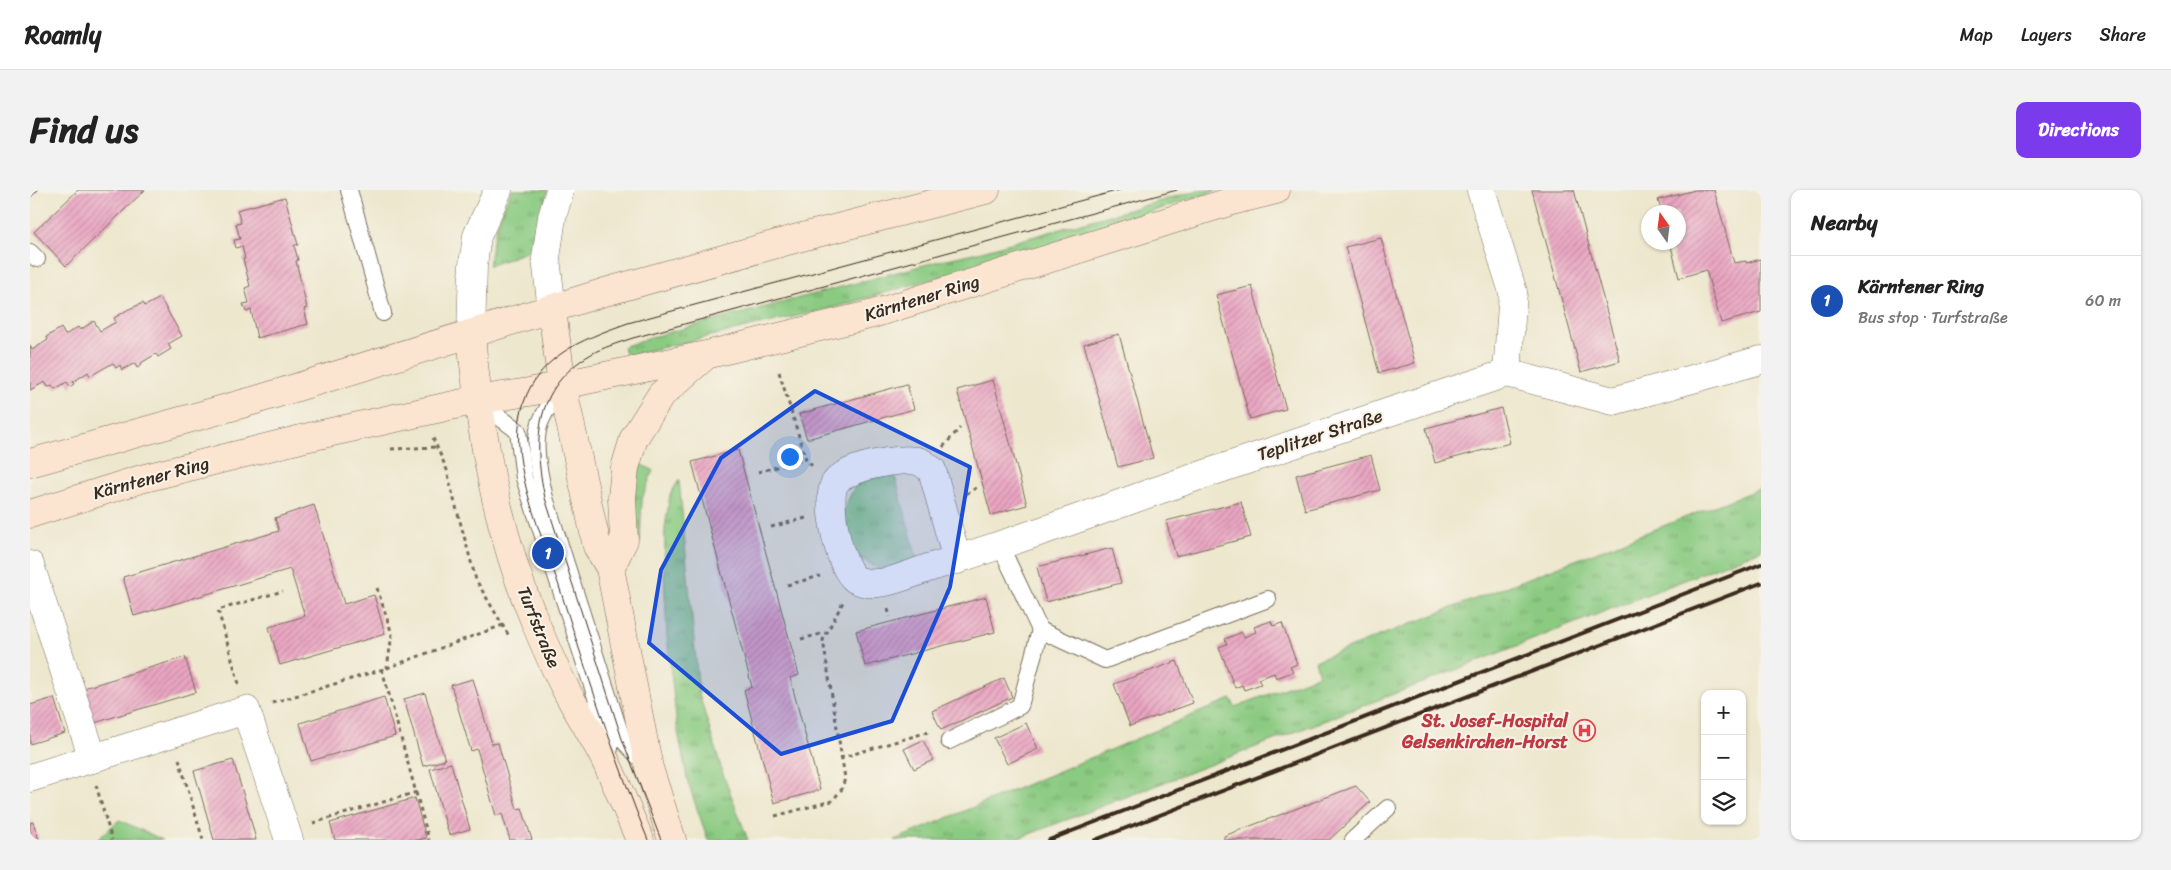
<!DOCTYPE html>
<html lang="en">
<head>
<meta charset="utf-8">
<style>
	body { margin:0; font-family:Sriracha,sans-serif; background:#f2f2f2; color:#222 }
	.controls { position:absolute; right:15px; bottom:15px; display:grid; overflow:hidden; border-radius:10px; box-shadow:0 1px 4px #0004 }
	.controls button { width:45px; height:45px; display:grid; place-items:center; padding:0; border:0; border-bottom:1px solid #e0e0e0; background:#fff; color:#222; font:25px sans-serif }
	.compass { position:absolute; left:1611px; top:15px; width:45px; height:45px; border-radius:50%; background:#fff; box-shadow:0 1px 4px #0004; rotate:346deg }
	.you { position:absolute; left:759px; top:266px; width:18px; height:18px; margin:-12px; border:4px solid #fff; border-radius:50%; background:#1a73e8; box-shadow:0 0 0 8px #1a73e833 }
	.badge { display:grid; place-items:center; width:32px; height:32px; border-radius:50%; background:#7c3aed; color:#fff; font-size:16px; font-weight:700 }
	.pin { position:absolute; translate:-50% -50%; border:2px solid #fff; box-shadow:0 1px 5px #0006 }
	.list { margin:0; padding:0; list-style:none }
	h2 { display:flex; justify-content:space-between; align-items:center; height:65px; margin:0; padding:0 20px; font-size:21px }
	h2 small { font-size:16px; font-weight:400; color:#767676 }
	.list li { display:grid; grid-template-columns:32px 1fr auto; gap:15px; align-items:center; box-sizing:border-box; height:90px; padding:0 20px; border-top:1px solid #e0e0e0 }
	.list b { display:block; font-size:19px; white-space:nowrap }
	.list p { margin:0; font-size:16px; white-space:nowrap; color:#767676 }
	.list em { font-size:16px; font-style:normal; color:#767676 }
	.icon { flex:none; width:28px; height:28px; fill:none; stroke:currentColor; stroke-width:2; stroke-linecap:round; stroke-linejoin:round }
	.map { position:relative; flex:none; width:1731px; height:650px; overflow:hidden; border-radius:10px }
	header { display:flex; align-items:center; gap:30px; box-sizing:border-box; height:70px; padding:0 25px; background:#fff; border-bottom:1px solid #e0e0e0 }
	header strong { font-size:24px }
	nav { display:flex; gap:28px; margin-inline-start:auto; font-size:18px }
	.intro { display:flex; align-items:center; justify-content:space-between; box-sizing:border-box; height:120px; padding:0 30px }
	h1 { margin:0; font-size:35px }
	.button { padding:12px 22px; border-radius:10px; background:#7c3aed; color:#fff; font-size:18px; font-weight:700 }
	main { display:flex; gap:30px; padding:0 30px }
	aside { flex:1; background:#fff; border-radius:10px; box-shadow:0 1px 4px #0004 }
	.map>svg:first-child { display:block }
	.grass { fill:url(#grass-tufts); stroke:#627a50 }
	.green { fill:#8aca81; stroke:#627a50 }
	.building { fill:url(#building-hatch) }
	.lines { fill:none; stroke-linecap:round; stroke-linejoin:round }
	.service-casing { stroke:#796c5b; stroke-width:18 }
	.minor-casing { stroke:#796c5b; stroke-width:29 }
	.tertiary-casing { stroke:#796c5b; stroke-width:29 }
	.secondary-casing { stroke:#796c5b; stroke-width:29 }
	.path { stroke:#796c5b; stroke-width:3; stroke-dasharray:4 4; stroke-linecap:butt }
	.service { stroke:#fff; stroke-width:16 }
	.minor { stroke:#fff; stroke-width:28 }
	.tertiary { stroke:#fff; stroke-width:28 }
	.secondary { stroke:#fce5d0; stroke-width:28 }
	.tram { stroke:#3b2a1e; stroke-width:1 }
	.rail { stroke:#3b2a1e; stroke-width:4 }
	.marked { fill:#1d4ed8; fill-opacity:0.2; stroke:#1d4ed8; stroke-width:4; stroke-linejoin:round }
	.labels { text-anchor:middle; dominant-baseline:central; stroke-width:4; stroke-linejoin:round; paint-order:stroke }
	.street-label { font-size:18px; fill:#3b2a1e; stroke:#f7f3e8 }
	.health-label { font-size:18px; font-weight:bold; fill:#be3a42; stroke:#f7f3e8; text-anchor:end }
</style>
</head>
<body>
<header>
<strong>Roamly</strong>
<nav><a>Map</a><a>Layers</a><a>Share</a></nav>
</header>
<div class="intro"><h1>Find us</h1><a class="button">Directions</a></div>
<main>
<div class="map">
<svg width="1731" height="650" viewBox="0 0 1731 650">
	<defs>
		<pattern id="grass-tufts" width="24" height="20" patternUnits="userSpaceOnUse" patternTransform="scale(1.25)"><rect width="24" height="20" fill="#8aca81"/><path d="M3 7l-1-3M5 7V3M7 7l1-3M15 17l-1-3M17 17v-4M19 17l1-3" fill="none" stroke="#72a469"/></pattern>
		<pattern id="building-hatch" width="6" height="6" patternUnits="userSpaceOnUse" patternTransform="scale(1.25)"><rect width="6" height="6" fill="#eaa6c2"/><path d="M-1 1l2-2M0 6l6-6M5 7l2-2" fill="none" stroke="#bf879d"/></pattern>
	</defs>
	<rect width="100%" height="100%" fill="#f7f3e8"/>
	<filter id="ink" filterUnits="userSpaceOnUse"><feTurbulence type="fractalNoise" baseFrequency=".02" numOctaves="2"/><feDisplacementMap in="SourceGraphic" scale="10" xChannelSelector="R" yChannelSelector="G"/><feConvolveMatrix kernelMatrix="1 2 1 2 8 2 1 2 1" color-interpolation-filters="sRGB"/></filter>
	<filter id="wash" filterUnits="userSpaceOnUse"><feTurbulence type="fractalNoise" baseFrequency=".0096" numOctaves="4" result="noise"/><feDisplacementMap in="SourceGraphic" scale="20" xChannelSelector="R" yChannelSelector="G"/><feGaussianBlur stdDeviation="1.12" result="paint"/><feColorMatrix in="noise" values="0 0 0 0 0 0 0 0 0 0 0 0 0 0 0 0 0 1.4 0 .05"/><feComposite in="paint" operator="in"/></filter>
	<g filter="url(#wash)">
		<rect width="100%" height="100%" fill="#ede7cd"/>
		<g class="grass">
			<path d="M482,0H518L501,60L459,76C461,50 470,23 482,0Z"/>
			<polygon points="1169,0 1188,0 1019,55 806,117 596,166 593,157 618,148 909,71 952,61"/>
			<polygon points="607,273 623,280 612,309 610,352 607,351 602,307"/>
			<polygon points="864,282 887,369 851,381 823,363 812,322 827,292"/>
			<polygon points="649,290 669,504 692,581 718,650 678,650 658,593 647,536 637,446 634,381 635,338 640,305"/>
			<polygon points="1731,298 1731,360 1400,490 984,650 865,650 1201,509 1205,517 1289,485 1285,471"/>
		</g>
		<polygon class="green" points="89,630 133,650 67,650"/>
		<g id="blocks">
			<g class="building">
				<polygon points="0,0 8,0 0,8"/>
				<polygon points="48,0 115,0 36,76 4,42"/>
				<polygon points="1502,0 1544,0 1590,171 1551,182"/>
				<polygon points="1665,0 1684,0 1704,73 1716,71 1716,73 1731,69 1731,122 1691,133 1676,80 1649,88 1640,52 1648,52 1648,22 1632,22 1628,10"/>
				<polygon points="255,7 268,55 264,55 268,70 266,71 277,118 274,119 278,134 227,148 221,120 216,122 213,114 219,113 215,98 220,96 213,69 215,69 212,56 206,58 204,50 210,49 206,34 211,33 207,20"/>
				<polygon points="1351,48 1385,173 1349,183 1315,57"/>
				<polygon points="1222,96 1256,219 1220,229 1186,105"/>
				<polygon points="130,108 152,146 138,154 141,159 128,167 126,164 111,173 112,175 107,178 105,173 92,180 90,175 86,178 83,173 60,186 58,182 43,192 44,194 40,197 37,192 25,199 22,195 18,197 15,192 0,200 0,156 2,160 18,150 16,147 31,138 35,145 48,137 50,140 64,131 70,141 86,132 84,128 99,119 113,113 115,116"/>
				<polygon points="1089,144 1123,268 1088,277 1054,154"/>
				<polygon points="963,190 997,315 961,325 927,200"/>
				<polygon points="877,194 884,219 777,249 769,224"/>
				<polygon points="1471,218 1480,253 1405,273 1396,238"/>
				<polygon points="708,260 769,485 760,488 790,600 744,613 714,500 722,497 662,272"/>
				<polygon points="1341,265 1350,300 1275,320 1266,285"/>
				<polygon points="1211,312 1221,347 1146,366 1136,331"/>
				<polygon points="284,315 314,414 344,405 355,444 250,475 239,437 275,426 260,379 104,426 93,387 249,341 245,328"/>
				<polygon points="1082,358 1091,393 1016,412 1007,377"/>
				<polygon points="956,407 965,442 835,476 826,441"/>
				<polygon points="1241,431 1243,436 1252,433 1267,474 1260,477 1263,482 1246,488 1244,483 1228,489 1231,494 1214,500 1212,495 1205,498 1189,457 1197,454 1195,449 1212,442 1214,447 1226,442 1224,437"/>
				<polygon points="155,467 166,502 64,533 54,498"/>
				<polygon points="1147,471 1163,513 1100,536 1084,494"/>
				<polygon points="974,488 982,507 911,540 902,521"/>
				<polygon points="443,489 462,554 468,553 487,619 492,618 502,650 480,650 472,624 466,626 447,559 441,561 421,495"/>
				<polygon points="395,503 415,570 393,576 374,509"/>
				<polygon points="354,507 365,546 281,571 270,533"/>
				<polygon points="24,508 35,543 0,554 0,515"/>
				<polygon points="996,533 1008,559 977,574 964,548"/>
				<polygon points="893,550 903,570 884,579 874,559"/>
				<polygon points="203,570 220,627 226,650 184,650 164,581"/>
				<polygon points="421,573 440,639 419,645 400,579"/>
				<polygon points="1326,596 1340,612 1299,650 1194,650 1194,646"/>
				<polygon points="385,608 396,648 389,650 305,650 300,633"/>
				<polygon points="3,632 9,650 0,650 0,633"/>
			</g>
		</g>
	</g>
	<g filter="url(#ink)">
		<use href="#blocks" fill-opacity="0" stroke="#796c5b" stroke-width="1"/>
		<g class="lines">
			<defs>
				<g id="service">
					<polyline points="319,0 353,123"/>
					<polyline points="0,62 7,69"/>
					<path d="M532,195C525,207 515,220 510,233C502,256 510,285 515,308L592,549L617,576"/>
					<polyline points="447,210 488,241 494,288 581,553 578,567"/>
					<polyline points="970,355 1010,440 1075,470 1238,409"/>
					<polyline points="919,551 990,516 1010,440"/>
					<polyline points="1323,650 1358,618"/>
				</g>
				<g id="minor">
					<polyline points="1477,183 1583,211 1731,170"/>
					<path d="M927,370L902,280C898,278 895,274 891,272C873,266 812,277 804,295C796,314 809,376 825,389C827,390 835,393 838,393C857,395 880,384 898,378C988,351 1077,318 1166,287C1269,252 1373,217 1477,183L1483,102L1451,0"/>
					<polyline points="0,375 63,569"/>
					<polyline points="0,588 216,520 259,650"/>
				</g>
				<g id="tertiary">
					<polyline points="522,120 516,68 522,27 530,0"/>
					<polyline points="441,145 443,75 447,46 468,0"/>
				</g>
				<g id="secondary">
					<polyline points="522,120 532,195 567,356 580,378 619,578 642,650"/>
					<path d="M441,145C450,243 467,341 505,432C514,454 524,477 535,498C548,523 565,548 577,574C589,599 599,625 610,650"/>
					<polyline points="0,273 226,210 575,102 768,48 956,0"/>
					<polyline points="0,324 111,289 279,247 447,210 499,202 676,165 843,124 1202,11 1246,0"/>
					<polyline points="580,378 594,350 592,308 595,278 604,248 631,205 674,167"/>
				</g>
			</defs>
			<use href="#service" class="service-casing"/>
			<use href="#minor" class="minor-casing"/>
			<use href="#tertiary" class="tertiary-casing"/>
			<use href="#secondary" class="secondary-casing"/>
			<g class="path">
				<polyline points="749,182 776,269 783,277"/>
				<polyline points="403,248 417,280 422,302 446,390 479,446"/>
				<polyline points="913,257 930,238"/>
				<polyline points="361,259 406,257"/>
				<polyline points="728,282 776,269"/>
				<polyline points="936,304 946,298"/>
				<polyline points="741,337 776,328"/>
				<polyline points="757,395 790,386"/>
				<polyline points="347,398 362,444 357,478"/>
				<polyline points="916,401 918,409"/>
				<polyline points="858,419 860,427"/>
				<polyline points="771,449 795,443"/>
				<polyline points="352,479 399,650"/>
				<polyline points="209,494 188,420 253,401"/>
				<polyline points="242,513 357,478 473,435"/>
				<polyline points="810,568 898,542"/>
				<polyline points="149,569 173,650"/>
				<polyline points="66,595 82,650"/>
				<polyline points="745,626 802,611 812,599 815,588 793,450 813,412"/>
				<polyline points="283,633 387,602"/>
			</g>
			<use href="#service" class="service"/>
			<use href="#minor" class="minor"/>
			<use href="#tertiary" class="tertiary"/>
			<use href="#secondary" class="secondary"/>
			<g class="tram">
				<path d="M618,650C584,567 556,481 529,396C513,348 479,273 491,223C503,168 550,150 598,133L1090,0"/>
				<path d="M631,650L592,549L515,308C502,248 505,193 567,161C578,156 591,152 603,148L1147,0"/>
			</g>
			<g class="rail">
				<polyline points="1019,650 1731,374"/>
				<polyline points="1065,650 1731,393"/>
			</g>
		</g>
	</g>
	<path class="marked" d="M785,201L940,277L920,397L862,531L751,564L619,453L631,380L691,268Z"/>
	<defs>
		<symbol id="hospital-ring" viewBox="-11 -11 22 22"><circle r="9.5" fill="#f7f3e8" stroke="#e0444e" stroke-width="1.5"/><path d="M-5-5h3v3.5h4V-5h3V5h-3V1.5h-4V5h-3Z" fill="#e0444e"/></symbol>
	</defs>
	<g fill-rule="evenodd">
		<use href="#hospital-ring" x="1542" y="528" width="25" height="25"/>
	</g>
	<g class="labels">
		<g class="street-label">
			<text transform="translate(892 108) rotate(-17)">Kärntener Ring</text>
			<text transform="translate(1290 245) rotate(-18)">Teplitzer Straße</text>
			<text transform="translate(121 288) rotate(-15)">Kärntener Ring</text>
			<text transform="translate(509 437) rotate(68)">Turfstraße</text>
		</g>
		<g class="health-label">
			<text x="1538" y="531">St. Josef-Hospital<tspan x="1538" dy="21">Gelsenkirchen-Horst</tspan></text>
		</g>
	</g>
</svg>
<div class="controls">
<button>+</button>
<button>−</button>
<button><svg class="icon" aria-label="layers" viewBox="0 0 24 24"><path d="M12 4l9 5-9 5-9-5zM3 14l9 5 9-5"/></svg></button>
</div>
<svg class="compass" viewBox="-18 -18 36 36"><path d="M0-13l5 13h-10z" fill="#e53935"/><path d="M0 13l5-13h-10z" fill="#767676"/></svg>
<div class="you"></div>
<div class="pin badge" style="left:518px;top:363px;background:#1a4fb4">1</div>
</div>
<aside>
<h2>Nearby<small></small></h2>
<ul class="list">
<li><span class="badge" style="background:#1a4fb4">1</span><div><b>Kärntener Ring</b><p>Bus stop · Turfstraße</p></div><em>60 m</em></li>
</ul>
</aside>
</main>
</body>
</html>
